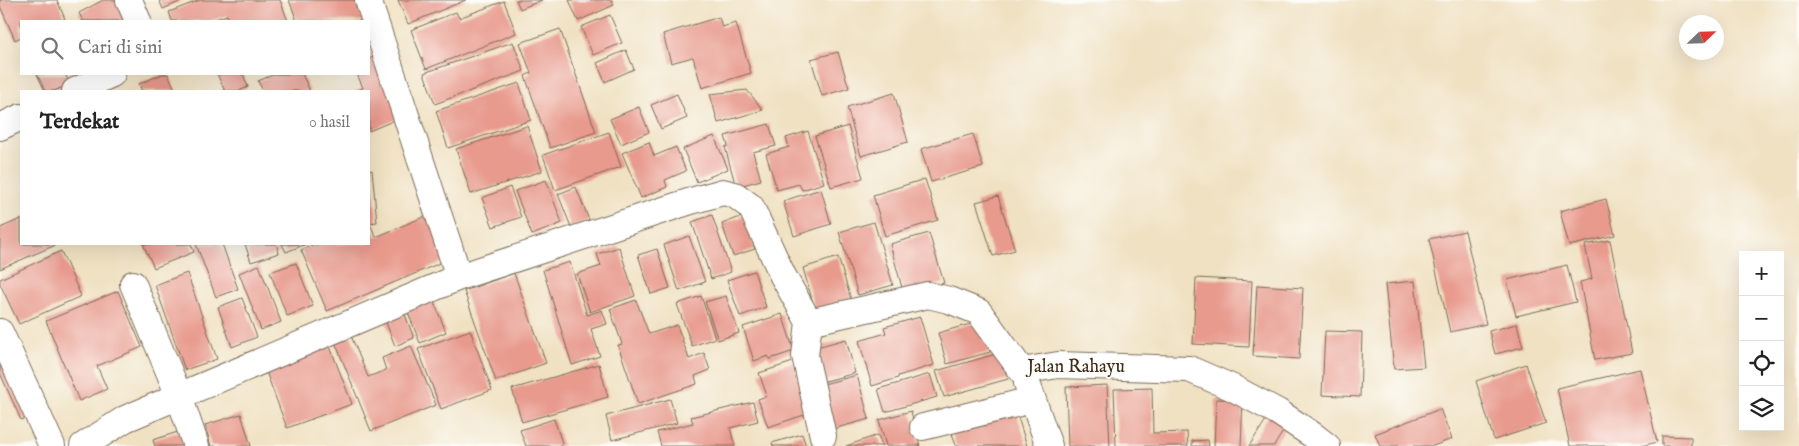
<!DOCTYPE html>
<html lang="id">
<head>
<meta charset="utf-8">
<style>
	body { margin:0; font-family:"IM FELL English",serif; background:#f2f2f2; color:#222 }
	.controls { position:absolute; right:15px; bottom:15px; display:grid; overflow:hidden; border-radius:0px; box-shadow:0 5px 20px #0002 }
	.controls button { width:45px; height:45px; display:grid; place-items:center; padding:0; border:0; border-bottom:1px solid #e0e0e0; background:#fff; color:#222; font:25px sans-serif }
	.compass { position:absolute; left:1679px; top:15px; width:45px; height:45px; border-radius:50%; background:#fff; box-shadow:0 5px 20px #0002; rotate:67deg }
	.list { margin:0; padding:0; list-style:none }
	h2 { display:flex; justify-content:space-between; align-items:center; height:65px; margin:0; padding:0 20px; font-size:21px }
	h2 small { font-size:16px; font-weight:400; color:#767676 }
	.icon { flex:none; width:28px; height:28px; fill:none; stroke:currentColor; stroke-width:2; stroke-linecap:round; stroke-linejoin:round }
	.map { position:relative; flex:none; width:1799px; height:446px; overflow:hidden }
	.search { position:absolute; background:#fff; box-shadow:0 5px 20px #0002; left:20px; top:20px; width:350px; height:55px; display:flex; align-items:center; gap:12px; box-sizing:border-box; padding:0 18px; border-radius:0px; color:#767676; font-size:19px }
	.panel { position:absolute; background:#fff; box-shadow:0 5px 20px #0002; left:20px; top:90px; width:350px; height:155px; border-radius:0px }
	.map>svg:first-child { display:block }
	.building { fill:#e89a8d }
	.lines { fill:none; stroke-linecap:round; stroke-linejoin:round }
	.minor-casing { stroke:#7a6a57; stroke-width:28 }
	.minor { stroke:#fff; stroke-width:26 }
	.labels { text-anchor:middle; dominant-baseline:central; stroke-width:4; stroke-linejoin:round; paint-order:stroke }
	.street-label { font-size:18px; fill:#3b2a1e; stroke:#fdfcf7 }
</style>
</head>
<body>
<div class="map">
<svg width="1799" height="446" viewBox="0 0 1799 446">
	<rect width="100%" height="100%" fill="#fdfcf7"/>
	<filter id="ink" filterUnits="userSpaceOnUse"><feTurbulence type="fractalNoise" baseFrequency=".02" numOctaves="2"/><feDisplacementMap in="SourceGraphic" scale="10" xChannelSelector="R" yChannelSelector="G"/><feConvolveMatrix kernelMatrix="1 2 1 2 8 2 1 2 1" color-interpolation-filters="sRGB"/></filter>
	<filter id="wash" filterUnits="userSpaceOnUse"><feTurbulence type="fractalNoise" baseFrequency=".0096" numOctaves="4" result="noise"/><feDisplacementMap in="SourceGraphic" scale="20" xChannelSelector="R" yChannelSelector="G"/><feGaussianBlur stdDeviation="1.12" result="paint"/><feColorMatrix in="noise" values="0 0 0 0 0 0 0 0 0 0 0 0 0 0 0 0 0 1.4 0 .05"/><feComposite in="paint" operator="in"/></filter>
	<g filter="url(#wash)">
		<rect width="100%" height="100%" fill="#f0e1c2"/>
		<g id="blocks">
			<g class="building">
				<polygon points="0,0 57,0 65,19 59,21 21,21 21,37 15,40 0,6"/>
				<polygon points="103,0 125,0 136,21 83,21 79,13"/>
				<polygon points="159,0 184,0 163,9"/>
				<polygon points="200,0 280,0 288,21 229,21 227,15 210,21 172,21 169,12"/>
				<polygon points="289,0 356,0 364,21 297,21"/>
				<polygon points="398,0 466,0 408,24"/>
				<polygon points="516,0 542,0 520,9"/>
				<polygon points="569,0 612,0 614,5 578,21"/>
				<polygon points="504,1 516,33 426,69 411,30 456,12 459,18"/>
				<polygon points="610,15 622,43 593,55 581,27"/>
				<polygon points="719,17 722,27 736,23 751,73 702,88 693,57 671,63 663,34"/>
				<polygon points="560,29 596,132 550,148 525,76 531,73 520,43"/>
				<polygon points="513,42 524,71 435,104 424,73"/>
				<polygon points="626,50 634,69 605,82 597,63"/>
				<polygon points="838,52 849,88 822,96 811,59"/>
				<polygon points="375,56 400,118 369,131 369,91 354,91 363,88 357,74 369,74 369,59"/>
				<polygon points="37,74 65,74 70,84 54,91 45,91"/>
				<polygon points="162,74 168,74 176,91 142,91 139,84"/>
				<polygon points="217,74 243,74 248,87 239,91 225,91"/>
				<polygon points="275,74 302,74 310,91 263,91 258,81"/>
				<polygon points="519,83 531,120 448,148 436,111"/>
				<polygon points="747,90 763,110 718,123 710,94"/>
				<polygon points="894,93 908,142 861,156 847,107"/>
				<polygon points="677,94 687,118 661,129 651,105"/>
				<polygon points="639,107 649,132 621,144 610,119"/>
				<polygon points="769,124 776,146 753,152 761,180 736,187 725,147 728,146 725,136"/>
				<polygon points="527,126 542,171 471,194 456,149"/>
				<polygon points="848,126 863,178 831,187 815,136"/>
				<polygon points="808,131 824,183 802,190 799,184 777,190 766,154 789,147 786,138"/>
				<polygon points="609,132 621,167 555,190 543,155"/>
				<polygon points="973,134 983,167 931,182 921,149"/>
				<polygon points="714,136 728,169 697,182 683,149"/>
				<polygon points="649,142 654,156 676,147 686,171 665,180 667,187 641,198 622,153"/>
				<polygon points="372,170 377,222 369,223 369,171"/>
				<polygon points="925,179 938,220 885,236 873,195"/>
				<polygon points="546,180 562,223 532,235 515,191"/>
				<polygon points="510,187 521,217 493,227 482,198"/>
				<polygon points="576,187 589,220 571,227 558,194"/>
				<polygon points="821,189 831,224 794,236 783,201"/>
				<polygon points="998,196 1015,250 993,256 976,202"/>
				<polygon points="1606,199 1615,235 1569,246 1560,211"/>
				<polygon points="428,215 447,260 327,311 301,250 315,244 369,244 369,227 371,226 376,237"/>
				<polygon points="712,215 731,272 711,279 692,222"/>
				<polygon points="743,216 755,249 733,256 722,224"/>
				<polygon points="21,219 21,244 58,244 0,269 0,228"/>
				<polygon points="874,222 893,285 858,295 839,232"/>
				<polygon points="1465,231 1486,324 1450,332 1429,239"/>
				<polygon points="929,233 944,283 904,295 890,244"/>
				<polygon points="689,236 705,282 679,291 664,245"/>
				<polygon points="1610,240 1632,353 1595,360 1580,282 1592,279 1585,245"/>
				<polygon points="143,244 191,244 194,252 154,268"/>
				<polygon points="196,244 222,244 238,289 216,297"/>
				<polygon points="245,244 276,244 279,253 251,262"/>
				<polygon points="282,244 306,244 286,252"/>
				<polygon points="619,247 635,296 590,312 577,274 601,266 597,254"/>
				<polygon points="657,249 670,288 651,294 638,255"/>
				<polygon points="61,251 81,296 19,324 0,284 0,279"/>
				<polygon points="838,257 851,299 815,310 803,268"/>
				<polygon points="570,262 587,315 602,310 607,324 591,329 600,356 572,365 543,270"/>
				<polygon points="296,263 313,306 287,316 270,272"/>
				<polygon points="259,265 281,322 261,330 239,273"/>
				<polygon points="1567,265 1576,302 1516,316 1507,280"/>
				<polygon points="754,271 766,307 740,316 727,280"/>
				<polygon points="187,273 217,359 185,370 155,285"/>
				<polygon points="514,273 546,363 496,381 464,291"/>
				<polygon points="1196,278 1252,281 1249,347 1193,344"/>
				<polygon points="1415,281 1424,367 1394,369 1385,284"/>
				<polygon points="1257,285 1303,288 1299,359 1253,356"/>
				<polygon points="118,291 142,347 97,366 107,389 79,401 46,321"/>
				<polygon points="701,296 715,338 692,346 677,304"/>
				<polygon points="726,296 739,333 718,340 705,302"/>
				<polygon points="242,298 257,337 232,347 218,307"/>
				<polygon points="433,299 446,332 420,343 407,310"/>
				<polygon points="636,300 649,334 677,325 689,359 704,353 710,370 695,376 697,384 638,404 618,345 622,344 610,309"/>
				<polygon points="404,312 414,338 395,346 385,320"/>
				<polygon points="782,314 794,351 770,359 768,356 754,361 743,327"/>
				<polygon points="920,317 934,365 898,376 898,378 872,386 859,341 886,333 884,327"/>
				<polygon points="981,321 990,352 947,364 938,333"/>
				<polygon points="1517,324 1523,347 1495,354 1489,331"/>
				<polygon points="470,330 492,390 441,409 418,349"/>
				<polygon points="349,331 368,377 386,370 382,358 411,346 436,405 371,431 333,337"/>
				<polygon points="1325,331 1362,332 1360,397 1322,395"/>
				<polygon points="846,339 855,373 815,384 806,350"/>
				<polygon points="329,344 352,404 287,428 265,369"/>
				<polygon points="0,349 31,416 21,420 0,373"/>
				<polygon points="1000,353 1008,379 944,397 936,371"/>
				<polygon points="793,362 810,413 768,427 758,399 767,396 759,373"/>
				<polygon points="599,364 608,397 522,422 512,389"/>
				<polygon points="1526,364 1546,423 1494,440 1476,381"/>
				<polygon points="1640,369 1657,442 1641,446 1570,446 1557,388"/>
				<polygon points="930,374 937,397 885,412 878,389"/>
				<polygon points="857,375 869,419 833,429 820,385"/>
				<polygon points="1107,385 1110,446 1068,446 1066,387"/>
				<polygon points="1152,388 1153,433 1187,432 1188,446 1116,446 1114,389"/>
				<polygon points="670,399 677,423 612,440 606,416"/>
				<polygon points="1216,399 1243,400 1241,446 1214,446"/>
				<polygon points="753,402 758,421 730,428 735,446 661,446 657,432 693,423 691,417"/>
				<polygon points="1440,409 1452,439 1433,446 1380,446 1375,434"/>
				<polygon points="911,411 920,446 886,446 879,420"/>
				<polygon points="1016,411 1027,446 956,446 952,433"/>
				<polygon points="241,414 251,446 211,446 205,425"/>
				<polygon points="1270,414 1287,425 1274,446 1249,446"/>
				<polygon points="554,419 563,446 526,446 520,430"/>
				<polygon points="184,430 189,446 155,446 153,440"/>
				<polygon points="802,434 806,446 773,446 772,443"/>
				<polygon points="878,435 882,446 846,446"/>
				<polygon points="1662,436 1691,437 1691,446 1662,446"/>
				<polygon points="1208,440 1209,446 1192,446 1192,441"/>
			</g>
		</g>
	</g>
	<g filter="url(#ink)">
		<use href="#blocks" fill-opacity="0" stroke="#7a6a57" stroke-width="1"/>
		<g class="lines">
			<defs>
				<g id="minor">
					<polyline points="129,0 138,21"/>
					<polyline points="368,0 459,277"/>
					<polyline points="75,91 112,74"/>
					<polyline points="0,127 21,117"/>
					<polyline points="133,284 179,396 196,446"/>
					<polyline points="809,322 928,295 949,300 979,312 1022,371 1058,365 1189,369 1233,388 1278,412 1314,436 1327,446"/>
					<polyline points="0,332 52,446"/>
					<polyline points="1027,383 1049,446"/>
					<polyline points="923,427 1032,400"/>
					<polyline points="83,446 125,419 459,277 691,201 723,192 735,195 751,207 783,276 809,322 805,356 823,436"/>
				</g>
			</defs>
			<use href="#minor" class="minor-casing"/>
			<use href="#minor" class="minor"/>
		</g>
	</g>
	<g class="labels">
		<g class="street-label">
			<text x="1076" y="367">Jalan Rahayu</text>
		</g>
	</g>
</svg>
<div class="controls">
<button>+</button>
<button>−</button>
<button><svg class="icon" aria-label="locate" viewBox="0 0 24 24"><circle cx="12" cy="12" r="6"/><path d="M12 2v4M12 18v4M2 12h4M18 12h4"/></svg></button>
<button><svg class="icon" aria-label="layers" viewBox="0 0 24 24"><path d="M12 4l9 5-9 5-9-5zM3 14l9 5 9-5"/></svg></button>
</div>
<svg class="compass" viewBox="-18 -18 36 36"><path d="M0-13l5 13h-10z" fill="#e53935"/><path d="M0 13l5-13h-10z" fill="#767676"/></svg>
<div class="search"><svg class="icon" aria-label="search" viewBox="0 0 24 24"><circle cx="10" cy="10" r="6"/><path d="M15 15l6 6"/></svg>Cari di sini</div>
<section class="panel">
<h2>Terdekat<small>0 hasil</small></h2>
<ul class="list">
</ul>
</section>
</div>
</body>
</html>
